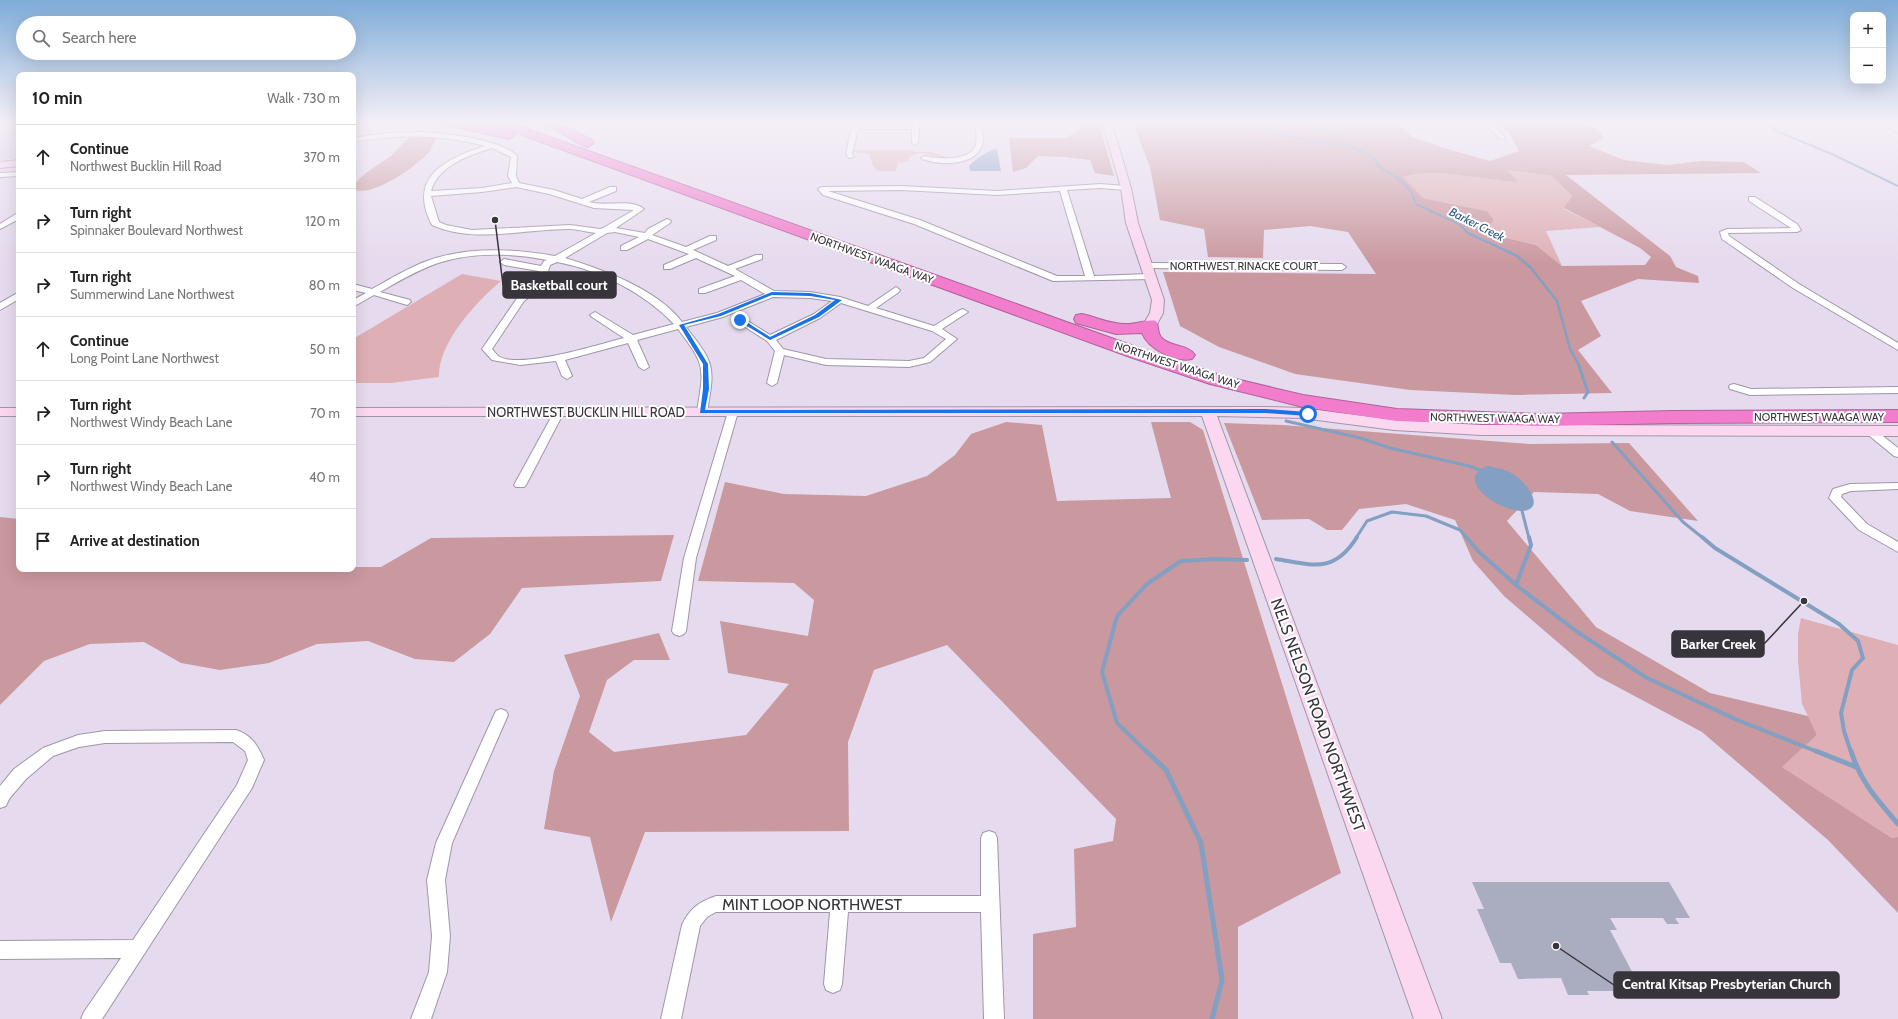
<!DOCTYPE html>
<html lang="en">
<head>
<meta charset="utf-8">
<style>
	body { margin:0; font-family:Cabin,sans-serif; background:#f2f2f2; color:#222 }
	.controls { position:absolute; right:12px; top:12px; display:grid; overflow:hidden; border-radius:8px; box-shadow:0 4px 16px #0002 }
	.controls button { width:36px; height:36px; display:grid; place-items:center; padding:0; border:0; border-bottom:1px solid #e0e0e0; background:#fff; color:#222; font:20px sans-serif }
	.stop { position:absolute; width:12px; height:12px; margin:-9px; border:3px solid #1a73e8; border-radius:50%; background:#fff }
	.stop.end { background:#1a73e8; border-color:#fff; box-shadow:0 1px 4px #0008 }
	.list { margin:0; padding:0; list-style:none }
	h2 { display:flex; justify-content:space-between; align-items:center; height:52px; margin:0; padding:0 16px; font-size:17px }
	h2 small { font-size:13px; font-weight:400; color:#767676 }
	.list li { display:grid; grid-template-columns:26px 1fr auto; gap:12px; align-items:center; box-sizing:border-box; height:64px; padding:0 16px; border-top:1px solid #e0e0e0 }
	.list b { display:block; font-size:15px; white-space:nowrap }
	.list p { margin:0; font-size:13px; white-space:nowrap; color:#767676 }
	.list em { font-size:13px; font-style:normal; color:#767676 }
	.icon { flex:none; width:22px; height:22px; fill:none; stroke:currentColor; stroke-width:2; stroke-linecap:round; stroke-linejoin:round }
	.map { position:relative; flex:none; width:1898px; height:1019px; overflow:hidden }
	.search { position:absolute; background:#fff; box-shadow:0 4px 16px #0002; left:16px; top:16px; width:340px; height:44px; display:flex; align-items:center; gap:10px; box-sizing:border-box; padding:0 14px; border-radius:22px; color:#767676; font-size:15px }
	.panel { position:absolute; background:#fff; box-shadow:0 4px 16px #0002; left:16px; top:72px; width:340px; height:500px; border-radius:8px }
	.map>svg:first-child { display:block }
	.built { fill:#dbcde6 }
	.green { fill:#deb0b5 }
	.forest { fill:#ca989f; fill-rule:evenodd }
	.water { fill:#839fc1 }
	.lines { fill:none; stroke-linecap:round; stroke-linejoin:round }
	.stream-far4 { stroke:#839fc1; stroke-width:2 }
	.stream-far3 { stroke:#839fc1; stroke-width:2.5 }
	.stream-far2 { stroke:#839fc1; stroke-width:3 }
	.stream-far1 { stroke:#839fc1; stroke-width:4 }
	.stream { stroke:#839fc1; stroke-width:5 }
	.building { fill:#aaacbf }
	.street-casing { stroke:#a096a7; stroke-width:2 }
	.secondary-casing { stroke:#a096a7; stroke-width:2 }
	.highway-casing { stroke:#b06399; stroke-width:2 }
	.street { fill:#fff; fill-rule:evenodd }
	.secondary { fill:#fbd8f0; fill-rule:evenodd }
	.highway { fill:#f17dcc; fill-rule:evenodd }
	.route { fill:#1a73e8 }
	.labels { text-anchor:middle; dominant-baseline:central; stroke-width:4; stroke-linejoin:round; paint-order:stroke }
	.far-street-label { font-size:11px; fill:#38343b; stroke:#fff }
	.far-water-label { font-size:12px; font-style:italic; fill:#2e5786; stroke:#fff }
	.street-label { font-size:13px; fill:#38343b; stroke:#fff }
	.near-street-label { font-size:16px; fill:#38343b; stroke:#fff }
	.leader { fill:none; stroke:#38343b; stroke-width:1.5 }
	.callout-dot { fill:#38343b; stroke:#fff; stroke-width:1.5 }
	.callout { fill:#38343b; stroke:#38343b; stroke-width:1.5 }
	.callout-label { font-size:14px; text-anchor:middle; font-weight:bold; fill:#fff }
</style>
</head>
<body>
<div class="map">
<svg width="1898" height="1019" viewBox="0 0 1898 1019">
	<rect width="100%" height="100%" fill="#e6dbee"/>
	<polygon class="built" points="0,121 19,121 19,158 0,160"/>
	<g class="green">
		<path d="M854,150H914V152H932L948,158C936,159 919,146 908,159L910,161L898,163L896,171H878L873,166L869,154L853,152Z"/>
		<path d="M1506,170L1552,176L1572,196L1564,209L1600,227L1546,231L1562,266L1536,245L1494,235L1488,227L1487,211L1423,198L1402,177C1437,165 1481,181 1517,182Z"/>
		<path d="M462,274L501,281C476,302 438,343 439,377L391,383H353V339Z"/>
		<polygon points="1801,618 1898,645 1898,837 1892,838 1782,767 1817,735 1802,704 1798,661 1798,634"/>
	</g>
	<g class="forest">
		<polygon points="1080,121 1098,121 1114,176 1095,173 1090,160 1064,157 1038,156 1026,168 1013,172 1009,138 1065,138 1079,130"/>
		<path d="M1132,121H1395L1413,137L1447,149L1490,161L1519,151L1509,133L1494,121H1580L1597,128L1604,138L1589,146L1624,160L1667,165L1702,161L1744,162L1761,173L1566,175L1670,256L1676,267L1698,276L1699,283L1638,279L1581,301L1601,336L1578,350L1612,393L1515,395L1410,390L1295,374L1219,347L1180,326L1163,272L1376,274L1348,232L1310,226L1264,230L1263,258L1208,257L1204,229L1160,220L1150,167ZM1507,170L1552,176L1572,196L1564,208L1640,248L1651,257L1645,265L1562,266L1536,245L1494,235L1488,227L1494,220L1487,211L1423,198L1403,177C1435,166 1483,181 1518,182Z"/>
		<path d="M434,137L436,139C433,143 432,148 429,152C417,166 371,199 353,189C354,178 382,163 391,156C397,150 402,143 409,138Z"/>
		<polygon points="1006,422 1042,425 1057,501 1171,498 1151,422 1190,422 1203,430 1341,873 1238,927 1238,1019 1033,1019 1033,934 1076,927 1074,849 1113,841 1116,819 947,645 874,670 848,742 849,831 645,832 611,922 590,837 544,829 554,771 580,696 564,655 659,633 670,660 634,660 607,680 589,732 614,752 746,735 789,684 728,673 720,621 808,636 814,600 794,583 698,581 725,482 784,494 866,496 927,476 955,455 971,434"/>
		<polygon points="1224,423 1283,425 1530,444 1629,443 1698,521 1630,511 1598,494 1534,492 1507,521 1596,627 1710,693 1808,716 1817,735 1782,767 1892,838 1898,837 1898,913 1828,840 1702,732 1597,676 1504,596 1473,561 1455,520 1406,504 1359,509 1342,530 1327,530 1309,519 1262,520"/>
		<polygon points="0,517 19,519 19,569 353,569 353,567 381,567 431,538 674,535 661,581 522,588 490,634 454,662 415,659 368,641 317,644 269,663 220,670 181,663 144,642 90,644 44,661 0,705"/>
	</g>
	<g class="water">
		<path d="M997,149L1001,171H970L969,166C974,160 990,149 997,149Z"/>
		<path d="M1486,466C1496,467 1504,469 1513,474C1523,479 1548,508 1523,511C1508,512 1472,494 1475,476C1476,472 1483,469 1486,466Z"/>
	</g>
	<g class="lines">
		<g class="stream-far4">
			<polyline points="1226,121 1280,135 1345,146"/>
			<polyline points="1300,121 1305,129 1336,134 1346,144 1373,157 1379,166 1402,182 1411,191 1416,204 1459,224 1466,231"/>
			<polyline points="1762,122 1774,130 1834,155 1898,186"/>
		</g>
		<polyline class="stream-far3" points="1465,230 1468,233 1517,256 1531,268 1557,301 1570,349 1580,367"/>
		<g class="stream-far2">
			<polyline points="1579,366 1588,392 1584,398"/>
			<polyline points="1286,421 1360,438 1390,448 1469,466 1486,472"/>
			<polyline points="1612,442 1683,522 1703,538"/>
			<polyline points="1521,507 1529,538"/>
			<polyline points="1356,538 1367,521 1392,512 1426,516 1460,530 1467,538"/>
		</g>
		<g class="stream-far1">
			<polyline points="1466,537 1479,552 1516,585 1576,631 1647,678 1735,719 1818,752"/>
			<polyline points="1702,537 1715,548 1839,624 1858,641 1863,658 1852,670 1841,713 1844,731 1851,752"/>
			<path d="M1276,559C1313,565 1334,574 1357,537"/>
			<polyline points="1516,585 1531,545 1529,537"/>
			<polyline points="1147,752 1117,723 1102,672 1117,616 1147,584 1181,561 1215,559 1247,560"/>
		</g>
		<g class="stream">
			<polyline points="1146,751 1166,770 1201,843 1222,980 1212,1019"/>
			<polyline points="1816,751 1856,767"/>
			<path d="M1851,751C1861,783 1877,799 1898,824"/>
		</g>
	</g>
	<polygon class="building" points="1472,882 1669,882 1690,918 1675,918 1679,924 1667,924 1663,918 1610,918 1617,930 1610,930 1637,981 1627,981 1633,991 1587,991 1589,995 1568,995 1561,978 1518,979 1511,963 1500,963 1477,909 1484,909"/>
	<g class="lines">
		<defs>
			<g id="street">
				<polygon points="853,121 859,121 858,125 913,125 913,121 919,121 918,143 915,145 912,143 912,129 858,129 852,154 854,157 849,158 846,154"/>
				<path d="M975,121H981C982,129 985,139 982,146C973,167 939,165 922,159L921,158L924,156C937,159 972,162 976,144C978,137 975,128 975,121Z"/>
				<polygon points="1481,121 1488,121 1505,137 1505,139 1501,139"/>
				<polygon points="1558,121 1577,121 1559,125 1556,123"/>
				<path d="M421,132C444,133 502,139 517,156L516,176L519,183L554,190L582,199L610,187H616V191L589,202C605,207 630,198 644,209L616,228L645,233L648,229L667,219L671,221L670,223L652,235L686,247L710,236H716V240L693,250L728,266L756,255H762V259L735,269L774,291L810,292L840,297L868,306L896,287L900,290L899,292L876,308L934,326L960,310L963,309L968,312L942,329L957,339L930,362L909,367L826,365L784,355L777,383L772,386L767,383L775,351L767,341L737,322L735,320L737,318H743L770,335L814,314L832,301L810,298L773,297L723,317L686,327C715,364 715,366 707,412L702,415L697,412C704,367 706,366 678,329L637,340L649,367L644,370L639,367L628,343L565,360L572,376L567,379L562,376L556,361L520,365L492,360L482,349L518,297L535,285L539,271L504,265L500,262L504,259L541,266L544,261L547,260C512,253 473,252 438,263C418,270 399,281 380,292L410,300L411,302L407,305L374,295L353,307V300L366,293L353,290V284L372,289C390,279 408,268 427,261C468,246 513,249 555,256L596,233C587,232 578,229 569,229C524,229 474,244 432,225C407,177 445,159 485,146C441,134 398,134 353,142V138L387,133ZM492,148L511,157L508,176L512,183L482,188L431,191C438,166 469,155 492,148ZM516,187L549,194L594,208L634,210L603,228L600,229L570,225L472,230L446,225L439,222L431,196L482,192ZM615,232L639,237L621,246V250H627L648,239L689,254L664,265V269H670L696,258L735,276L699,289V293H705L741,280L765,294L717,313L682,322C657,289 604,270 565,258L607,233ZM557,262C600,270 644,293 674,324L633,335L595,312L590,315L592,317L624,338C600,344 519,370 498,356C496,354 494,351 492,349L524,301L540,289L565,297L569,294L544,285L550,265ZM841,303L932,331L946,339L924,358L909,361L826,359L783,349L776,340L820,318Z"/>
				<polygon points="19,172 19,176 0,177 0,173"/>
				<path d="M1100,184L1126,186L1130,188L1126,190L1100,188L1067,190L1094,276L1149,274L1152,275V279L1053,281L914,224L823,195L818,189L822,187L901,186L997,191ZM901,190L997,195L1060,191L1085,276H1057L920,220L828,191Z"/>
				<polygon points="1749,197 1755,197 1797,224 1801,230 1797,232 1728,233 1729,236 1799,284 1898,343 1898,350 1793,288 1722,239 1720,232 1727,229 1791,228 1749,201"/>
				<polygon points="16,214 19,214 19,219 0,229 0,224"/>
				<polygon points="1147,263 1342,264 1346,267 1342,270 1144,268 1143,266"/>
				<polygon points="19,292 19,299 0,310 0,303"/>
				<polygon points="1734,384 1751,389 1898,387 1898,393 1750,395 1730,389 1729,387 1730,385"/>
				<polygon points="559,409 564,412 526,485 524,487 516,487 514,485 554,412"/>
				<polygon points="733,409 738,412 696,558 686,631 684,634 679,636 674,634 672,631 684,558 728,412"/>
				<polygon points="1870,428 1874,429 1898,448 1898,457 1894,456 1866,433 1865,431 1866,429"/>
				<polygon points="1898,483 1898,489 1851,491 1842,494 1841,497 1867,524 1898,542 1898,552 1859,530 1829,498 1833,489 1850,484"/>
				<polygon points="501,709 506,711 508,715 452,843 445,880 450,936 447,972 431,1019 411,1019 429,972 432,936 427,880 436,843 494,715 496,711"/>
				<path d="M236,730C252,735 258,746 264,760L252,788L102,1019H81L84,1012L121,958L0,959V941L133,940L237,785L248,760L245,751L233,742L105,743L79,747L53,756L26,779L9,799L6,806L0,808V786L14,769L43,748L78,735L105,731Z"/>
				<path d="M989,831L995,833L997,838L1004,1019H984L981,912H848L842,984L840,990L833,993L826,990L824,984L830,912H716L707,917L700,926L681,1019H661L682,925C690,908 699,902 716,896H981V838L983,833Z"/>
			</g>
			<g id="secondary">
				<polygon points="1102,121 1111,121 1131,188 1138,223 1164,300 1163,313 1155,328 1145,328 1143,325 1150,313 1152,300 1126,223 1121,188"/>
				<polygon points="1876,121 1888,121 1898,126 1898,133"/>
				<polygon points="19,160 19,166 0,168 0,162"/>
				<polygon points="1266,407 1302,408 1394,420 1481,425 1898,426 1898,436 1481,435 1394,430 1302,418 1217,416 1442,1019 1414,1019 1202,416 353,416 353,408"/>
				<rect x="0" y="408" width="19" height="8"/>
			</g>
			<g id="highway">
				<polygon points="437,121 461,121 513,132 515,135 509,139 443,124"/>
				<polygon points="487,121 505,121 1142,349 1223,376 1303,395 1397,409 1540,414 1673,411 1898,410 1898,422 1673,423 1540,426 1397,421 1303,407 1210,384 1130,357 489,123"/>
				<polygon points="539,121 554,121 592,140 594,143 588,147 584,146"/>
				<path d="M1082,314C1096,317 1110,324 1125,324C1136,325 1146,319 1156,321C1159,326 1157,332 1161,337C1169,347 1188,344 1195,355L1192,359C1176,363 1148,349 1142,333L1116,334L1076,323L1074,319L1076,315Z"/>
			</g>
		</defs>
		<use href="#street" class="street-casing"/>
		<use href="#secondary" class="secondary-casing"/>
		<use href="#highway" class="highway-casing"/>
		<use href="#street" class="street"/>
		<use href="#secondary" class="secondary"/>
		<use href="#highway" class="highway"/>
	</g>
	<linearGradient id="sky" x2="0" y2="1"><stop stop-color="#7facd8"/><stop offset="0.46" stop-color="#f4eff7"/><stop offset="1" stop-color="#f4eff7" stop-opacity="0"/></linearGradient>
	<rect width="1898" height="264" fill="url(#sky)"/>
	<polygon class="route" points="772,292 810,293 842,300 819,317 770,340 737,320 742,319 770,337 815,315 835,300 810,296 772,295 721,316 684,325 708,364 709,389 705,410 1266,409 1308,412 1311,414 1308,416 1266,413 700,413 703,389 703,364 679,325 718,314"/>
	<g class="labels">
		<g class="far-street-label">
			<text transform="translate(872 258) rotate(20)">NORTHWEST WAAGA WAY</text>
			<text x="1244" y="266">NORTHWEST RINACKE COURT</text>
			<text transform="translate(1177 365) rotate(18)">NORTHWEST WAAGA WAY</text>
			<text x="1819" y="417">NORTHWEST WAAGA WAY</text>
			<text transform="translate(1495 418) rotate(1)">NORTHWEST WAAGA WAY</text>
		</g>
		<g class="far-water-label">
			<text transform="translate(1477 224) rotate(27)">Barker Creek</text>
		</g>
		<g class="street-label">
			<text x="586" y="412">NORTHWEST BUCKLIN HILL ROAD</text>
		</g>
		<g class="near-street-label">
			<text transform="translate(1318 715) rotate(70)">NELS NELSON ROAD NORTHWEST</text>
			<text x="812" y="904">MINT LOOP NORTHWEST</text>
		</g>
	</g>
	<path class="leader" d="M495 220L503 285M1804 601L1764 644M1556 946L1614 985"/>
	<g class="callout-dot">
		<circle cx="495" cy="220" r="4"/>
		<circle cx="1804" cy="601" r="4"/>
		<circle cx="1556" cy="946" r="4"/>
	</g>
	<g class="callout">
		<rect x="503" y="272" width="113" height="26" rx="4"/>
		<rect x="1672" y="631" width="92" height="26" rx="4"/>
		<rect x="1614" y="972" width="225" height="26" rx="4"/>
	</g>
	<g class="callout-label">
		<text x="559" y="290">Basketball court</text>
		<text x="1718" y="649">Barker Creek</text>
		<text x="1727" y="989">Central Kitsap Presbyterian Church</text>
	</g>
</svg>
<div class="controls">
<button>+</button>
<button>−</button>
</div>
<div class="stop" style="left:1308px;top:414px"></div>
<div class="stop end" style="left:740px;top:320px"></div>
<div class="search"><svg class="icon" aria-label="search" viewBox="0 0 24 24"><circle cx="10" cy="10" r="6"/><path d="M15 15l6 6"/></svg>Search here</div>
<section class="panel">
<h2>10 min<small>Walk · 730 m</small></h2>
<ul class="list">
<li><svg class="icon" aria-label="ahead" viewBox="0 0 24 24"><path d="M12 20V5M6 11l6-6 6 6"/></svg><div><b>Continue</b><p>Northwest Bucklin Hill Road</p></div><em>370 m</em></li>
<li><svg class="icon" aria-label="right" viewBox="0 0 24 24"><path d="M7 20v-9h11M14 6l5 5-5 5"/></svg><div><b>Turn right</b><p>Spinnaker Boulevard Northwest</p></div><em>120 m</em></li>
<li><svg class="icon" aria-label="right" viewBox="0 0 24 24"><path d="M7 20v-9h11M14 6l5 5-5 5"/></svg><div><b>Turn right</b><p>Summerwind Lane Northwest</p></div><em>80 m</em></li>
<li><svg class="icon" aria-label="ahead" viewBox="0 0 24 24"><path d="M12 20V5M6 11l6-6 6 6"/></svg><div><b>Continue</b><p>Long Point Lane Northwest</p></div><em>50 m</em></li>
<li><svg class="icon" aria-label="right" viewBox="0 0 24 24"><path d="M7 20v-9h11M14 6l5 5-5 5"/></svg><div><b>Turn right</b><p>Northwest Windy Beach Lane</p></div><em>70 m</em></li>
<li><svg class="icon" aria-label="right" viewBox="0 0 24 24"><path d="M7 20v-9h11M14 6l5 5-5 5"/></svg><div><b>Turn right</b><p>Northwest Windy Beach Lane</p></div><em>40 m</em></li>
<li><svg class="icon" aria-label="arrive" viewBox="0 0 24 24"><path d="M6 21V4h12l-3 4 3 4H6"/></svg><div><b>Arrive at destination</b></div></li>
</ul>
</section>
</div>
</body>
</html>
